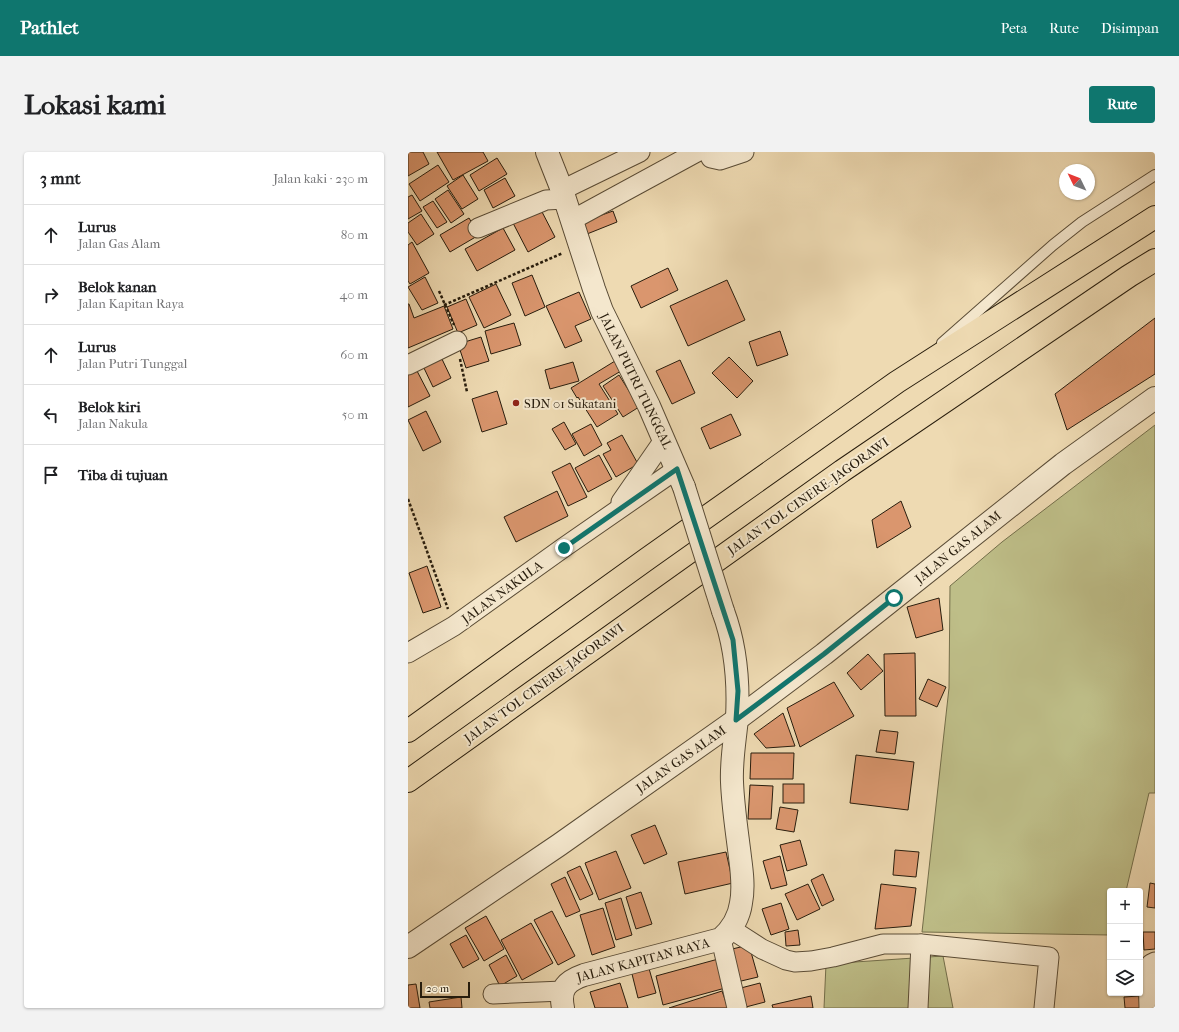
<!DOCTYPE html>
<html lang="id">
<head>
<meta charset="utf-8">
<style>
	body { margin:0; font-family:"IM FELL French Canon",serif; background:#f2f2f2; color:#202124 }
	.controls { position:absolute; right:12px; bottom:12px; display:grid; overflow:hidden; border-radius:4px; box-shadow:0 1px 3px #0004 }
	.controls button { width:36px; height:36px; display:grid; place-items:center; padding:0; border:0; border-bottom:1px solid #e0e0e0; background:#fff; color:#202124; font:20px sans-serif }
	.compass { position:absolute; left:651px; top:12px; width:36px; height:36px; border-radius:50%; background:#fff; box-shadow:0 1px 3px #0004; rotate:313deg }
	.scale { position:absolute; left:12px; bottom:10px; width:50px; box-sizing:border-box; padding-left:4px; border:2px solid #281d0d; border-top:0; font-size:11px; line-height:14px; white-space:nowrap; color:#281d0d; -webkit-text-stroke:3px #f4e7cd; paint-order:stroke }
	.stop { position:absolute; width:12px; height:12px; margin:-9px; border:3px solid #0f766e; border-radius:50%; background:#fff }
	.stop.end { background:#0f766e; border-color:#fff; box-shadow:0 1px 4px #0008 }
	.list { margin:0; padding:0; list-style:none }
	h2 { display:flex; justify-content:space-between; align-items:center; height:52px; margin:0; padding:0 16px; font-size:17px }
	h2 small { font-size:13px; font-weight:400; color:#757577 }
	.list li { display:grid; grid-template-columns:26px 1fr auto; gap:12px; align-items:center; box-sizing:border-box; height:60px; padding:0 16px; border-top:1px solid #e0e0e0 }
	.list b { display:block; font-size:15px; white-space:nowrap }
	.list p { margin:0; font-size:13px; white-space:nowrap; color:#757577 }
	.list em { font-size:13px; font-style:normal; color:#757577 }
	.icon { flex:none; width:22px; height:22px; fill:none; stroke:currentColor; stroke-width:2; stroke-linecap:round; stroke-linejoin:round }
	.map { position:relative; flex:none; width:747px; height:856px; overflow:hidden; border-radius:4px }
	header { display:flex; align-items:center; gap:24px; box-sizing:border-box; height:56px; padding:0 20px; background:#0f766e; color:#fff }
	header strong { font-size:19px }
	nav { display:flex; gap:22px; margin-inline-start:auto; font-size:14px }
	.intro { display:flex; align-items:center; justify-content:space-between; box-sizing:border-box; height:96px; padding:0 24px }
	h1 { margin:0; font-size:28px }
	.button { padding:10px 18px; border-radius:4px; background:#0f766e; color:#fff; font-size:14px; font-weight:700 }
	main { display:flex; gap:24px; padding:0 24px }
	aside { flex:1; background:#fff; border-radius:4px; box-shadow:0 1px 3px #0004 }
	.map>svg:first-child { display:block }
	.green { fill:#bebe88; stroke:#736e4a }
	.building { fill:#da966e; stroke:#281d0d }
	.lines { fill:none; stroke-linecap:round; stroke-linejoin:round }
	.service-casing { stroke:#5a4c36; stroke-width:12 }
	.minor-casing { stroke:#5a4c36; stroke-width:21 }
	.tertiary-casing { stroke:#5a4c36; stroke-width:24 }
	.motorway-casing { stroke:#281d0d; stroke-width:24 }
	.path { stroke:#281d0d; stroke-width:2.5; stroke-dasharray:3 2; stroke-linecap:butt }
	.service { stroke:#f4e7cd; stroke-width:10 }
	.minor { stroke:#f4e7cd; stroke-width:19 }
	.tertiary { stroke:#f4e7cd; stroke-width:22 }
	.motorway { stroke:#eedab2; stroke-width:22 }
	.tertiary-bridge-casing { stroke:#5a4c36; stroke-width:24; stroke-linecap:butt }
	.tertiary-bridge { stroke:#f4e7cd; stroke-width:22 }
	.route { stroke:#0f766e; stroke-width:5 }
	.poi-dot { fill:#8f2418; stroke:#f4e7cd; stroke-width:1.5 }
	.labels { text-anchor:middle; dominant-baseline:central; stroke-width:4; stroke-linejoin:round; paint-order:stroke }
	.street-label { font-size:13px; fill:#281d0d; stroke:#f4e7cd }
	.poi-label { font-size:13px; fill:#281d0d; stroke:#f4e7cd; text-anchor:start }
</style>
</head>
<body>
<header>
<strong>Pathlet</strong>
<nav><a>Peta</a><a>Rute</a><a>Disimpan</a></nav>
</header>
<div class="intro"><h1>Lokasi kami</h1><a class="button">Rute</a></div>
<main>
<aside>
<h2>3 mnt<small>Jalan kaki · 230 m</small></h2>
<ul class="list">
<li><svg class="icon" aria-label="ahead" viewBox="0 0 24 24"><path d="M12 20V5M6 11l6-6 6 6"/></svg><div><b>Lurus</b><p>Jalan Gas Alam</p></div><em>80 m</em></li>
<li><svg class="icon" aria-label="right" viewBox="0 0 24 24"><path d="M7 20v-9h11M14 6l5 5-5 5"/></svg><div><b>Belok kanan</b><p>Jalan Kapitan Raya</p></div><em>40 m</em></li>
<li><svg class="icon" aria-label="ahead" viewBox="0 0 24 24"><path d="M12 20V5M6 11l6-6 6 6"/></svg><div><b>Lurus</b><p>Jalan Putri Tunggal</p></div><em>60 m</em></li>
<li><svg class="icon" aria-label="left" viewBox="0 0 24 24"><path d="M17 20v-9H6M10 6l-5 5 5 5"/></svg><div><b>Belok kiri</b><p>Jalan Nakula</p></div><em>50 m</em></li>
<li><svg class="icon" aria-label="arrive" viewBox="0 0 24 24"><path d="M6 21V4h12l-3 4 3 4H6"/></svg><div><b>Tiba di tujuan</b></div></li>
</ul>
</aside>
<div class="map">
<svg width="747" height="856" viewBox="0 0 747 856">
	<rect width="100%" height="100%" fill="#eedab2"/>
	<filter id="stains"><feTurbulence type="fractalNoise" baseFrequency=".005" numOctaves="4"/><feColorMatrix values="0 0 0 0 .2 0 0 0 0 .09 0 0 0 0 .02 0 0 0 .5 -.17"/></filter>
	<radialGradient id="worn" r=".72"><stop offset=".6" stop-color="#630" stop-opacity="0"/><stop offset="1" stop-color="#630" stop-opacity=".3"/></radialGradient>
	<g class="green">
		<polygon points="747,273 747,641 741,641 718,739 702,739 702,783 514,780 541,536 542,434 594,390"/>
		<polygon points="535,804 545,856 416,856 418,812"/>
	</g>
	<g class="building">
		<polygon points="0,0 15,0 21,12 0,24"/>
		<polygon points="29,0 75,0 80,9 45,28"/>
		<polygon points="89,6 99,22 71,39 62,23"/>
		<polygon points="30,13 41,30 12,49 1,32"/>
		<polygon points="55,23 70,47 54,57 39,34"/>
		<polygon points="97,26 107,44 85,56 76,38"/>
		<polygon points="40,38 56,62 43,71 27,47"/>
		<polygon points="4,43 14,59 0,67 0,45"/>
		<polygon points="25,49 39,70 29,76 15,55"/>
		<polygon points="132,56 147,85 120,100 105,71"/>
		<polygon points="205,59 209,70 179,82 174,70"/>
		<polygon points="13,62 26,82 9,93 0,80 0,71"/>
		<polygon points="61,66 71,83 42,100 32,83"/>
		<polygon points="95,76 107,98 69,119 57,97"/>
		<polygon points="4,90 21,121 2,132 0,129 0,93"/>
		<polygon points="260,116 270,138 233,156 223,134"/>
		<polygon points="124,123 137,155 117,164 104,131"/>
		<polygon points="17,125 30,151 14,158 0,135"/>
		<polygon points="319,128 337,168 280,194 262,154"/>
		<polygon points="88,132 103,163 76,176 61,145"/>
		<polygon points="171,140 183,167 167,174 174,189 157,196 138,154"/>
		<polygon points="58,147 69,173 50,181 39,155"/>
		<polygon points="0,152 1,152 6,166 36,154 45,177 0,196"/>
		<polygon points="747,166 747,222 659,278 647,242"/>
		<polygon points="106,171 113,193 83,202 77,179"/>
		<polygon points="372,179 380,203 349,214 341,190"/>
		<polygon points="73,185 81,209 58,216 50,192"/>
		<polygon points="33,205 43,226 25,235 15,214"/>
		<polygon points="321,205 345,229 329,246 304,221"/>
		<polygon points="272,208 287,241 264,252 248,219"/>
		<polygon points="207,209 213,219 191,232 210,262 189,275 170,245 169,246 163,236"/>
		<polygon points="165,210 171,229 142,237 137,218"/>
		<polygon points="8,217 22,244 0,255 0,221"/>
		<polygon points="211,223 231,255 215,265 195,234"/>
		<polygon points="89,239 99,272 74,280 64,247"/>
		<polygon points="18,259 33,290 15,299 0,268"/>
		<polygon points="323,262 333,283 302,297 293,276"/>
		<polygon points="156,270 168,292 157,298 144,277"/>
		<polygon points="183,272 194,293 176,304 164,282"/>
		<polygon points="214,283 230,312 208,325 195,302 203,298 199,291"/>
		<polygon points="191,303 204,327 180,340 167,316"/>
		<polygon points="162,311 179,345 160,354 144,320"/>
		<polygon points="149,339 160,364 108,390 96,365"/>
		<polygon points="493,349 503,375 469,396 464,368"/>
		<polygon points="19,414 33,455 15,461 1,421"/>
		<polygon points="531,446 535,478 508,486 499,455"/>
		<polygon points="507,501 508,564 477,564 476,502"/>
		<polygon points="460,502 475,519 453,538 439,521"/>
		<polygon points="520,527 538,535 529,555 511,547"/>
		<polygon points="426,530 446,564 392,595 379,556"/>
		<polygon points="375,561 387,594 358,596 346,582"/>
		<polygon points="472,578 490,580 487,602 468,600"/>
		<polygon points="343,601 386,601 385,627 342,627"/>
		<polygon points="448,603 506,610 500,658 442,651"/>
		<rect x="375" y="632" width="21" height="19"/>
		<polygon points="342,633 365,634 363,667 340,667"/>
		<polygon points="372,655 390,658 386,680 368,677"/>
		<polygon points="247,673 259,702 236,712 223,683"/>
		<polygon points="392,688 399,713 379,719 372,693"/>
		<polygon points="487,698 511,700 508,725 485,723"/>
		<polygon points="208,699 223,736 191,748 177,711"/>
		<polygon points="318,700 325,731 277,742 270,710"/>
		<polygon points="372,704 379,733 363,737 355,709"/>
		<polygon points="172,714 185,742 172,748 159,720"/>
		<polygon points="415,722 426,748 414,754 403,728"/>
		<polygon points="157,725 172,759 158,765 143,732"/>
		<polygon points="742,731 747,732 747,756 739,755"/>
		<polygon points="400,732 412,757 389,768 377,742"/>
		<polygon points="473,732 508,736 503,774 467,777"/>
		<polygon points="233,740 244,772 228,777 218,745"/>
		<polygon points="213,746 224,783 208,788 197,751"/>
		<polygon points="373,751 381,777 363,783 354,757"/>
		<polygon points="195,756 207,795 184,803 172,763"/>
		<polygon points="144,759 167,804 150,813 126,768"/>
		<polygon points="78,764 96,797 76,809 57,776"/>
		<polygon points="123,771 145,811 114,828 93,788"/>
		<polygon points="390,778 392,793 378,794 377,780"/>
		<polygon points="735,780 747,780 747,797 736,798"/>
		<polygon points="58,783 71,807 55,816 42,792"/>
		<polygon points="341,793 350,825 329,830 320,798"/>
		<polygon points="98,803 109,824 92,834 81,813"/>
		<polygon points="314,806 321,835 255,853 248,824"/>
		<polygon points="240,813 248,841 230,846 223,818"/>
		<polygon points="212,831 220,856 187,856 182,840"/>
		<polygon points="352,831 357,850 334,856 329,837"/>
		<polygon points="8,832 12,856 0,856 0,833"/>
		<polygon points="314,839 320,856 261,856"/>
		<polygon points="403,844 405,856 365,856 364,853"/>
		<polygon points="731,844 732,856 717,856 716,845"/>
		<polygon points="53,845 54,856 22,856 21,850"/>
	</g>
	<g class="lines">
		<defs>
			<polyline id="service" points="534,191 645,93 674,70 747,23"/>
			<g id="minor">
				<polyline points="300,0 303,6 312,8 336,0"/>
				<polyline points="154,38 232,0"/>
				<polyline points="164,68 289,0"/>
				<polyline points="70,76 138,48 157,47"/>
				<polyline points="0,213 49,189"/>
				<polyline points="213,350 256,288"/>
				<polyline points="0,501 46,474 155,396 269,317"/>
				<polyline points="323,777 354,797 378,808 387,810 403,809 425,805 475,792 513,792 641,805 636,856"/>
				<polyline points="313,787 329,856"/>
				<polyline points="85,842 155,839"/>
				<polyline points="510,856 513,792"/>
				<polyline points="741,856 740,817 743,812 747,810"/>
			</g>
			<g id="tertiary">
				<polyline points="139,0 154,38 186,137 194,159 241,254 276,335"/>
				<polyline points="0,795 151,693 328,568 416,502 655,312 747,246"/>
				<path d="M155,856C151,836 159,829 176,823L313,787C324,777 331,766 333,751C336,736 334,720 332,705C329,680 325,655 324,630C323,608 327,588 329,566C331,529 328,494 315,459"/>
			</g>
			<g id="motorway">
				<polyline points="0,579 239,407 489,230 747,65"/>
				<polyline points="0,629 434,319 721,124 747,108"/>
			</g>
		</defs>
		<use href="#service" class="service-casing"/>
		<use href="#minor" class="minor-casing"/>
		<use href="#tertiary" class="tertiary-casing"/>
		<use href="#motorway" class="motorway-casing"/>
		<g class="path">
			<polyline points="31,139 46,173"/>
			<polyline points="36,153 155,101"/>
			<polyline points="52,207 59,240"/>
			<polyline points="0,347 40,457"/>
		</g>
		<use href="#service" class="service"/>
		<use href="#minor" class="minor"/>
		<use href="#tertiary" class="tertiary"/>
		<use href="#motorway" class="motorway"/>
		<defs>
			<polyline id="tertiary-bridge" points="276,335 315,459"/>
		</defs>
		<use href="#tertiary-bridge" class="tertiary-bridge-casing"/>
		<use href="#tertiary-bridge" class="tertiary-bridge"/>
	</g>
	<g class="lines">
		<polyline class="route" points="156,396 269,317 325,488 330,539 328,568 416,502 486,446"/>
	</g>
	<circle class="poi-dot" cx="108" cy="251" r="4"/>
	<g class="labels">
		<g class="street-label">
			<text transform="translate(228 229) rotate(64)">JALAN PUTRI TUNGGAL</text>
			<text transform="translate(400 344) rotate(-35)">JALAN TOL CINERE–JAGORAWI</text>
			<text transform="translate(550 395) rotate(-39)">JALAN GAS ALAM</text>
			<text transform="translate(94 440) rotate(-36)">JALAN NAKULA</text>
			<text transform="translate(136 531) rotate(-36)">JALAN TOL CINERE–JAGORAWI</text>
			<text transform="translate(273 607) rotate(-35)">JALAN GAS ALAM</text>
			<text transform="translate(235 808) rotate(-15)">JALAN KAPITAN RAYA</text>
		</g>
		<g class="poi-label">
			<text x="116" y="251">SDN 01 Sukatani</text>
		</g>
	</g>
	<rect width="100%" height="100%" filter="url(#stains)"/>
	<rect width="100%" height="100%" fill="url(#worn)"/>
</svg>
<div class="controls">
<button>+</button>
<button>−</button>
<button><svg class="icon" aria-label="layers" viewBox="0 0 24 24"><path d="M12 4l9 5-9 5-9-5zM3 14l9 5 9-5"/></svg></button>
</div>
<svg class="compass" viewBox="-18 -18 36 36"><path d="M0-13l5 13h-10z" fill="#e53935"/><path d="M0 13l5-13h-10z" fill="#757577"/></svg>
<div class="scale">20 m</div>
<div class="stop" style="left:486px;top:446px"></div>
<div class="stop end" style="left:156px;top:396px"></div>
</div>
</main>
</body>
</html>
